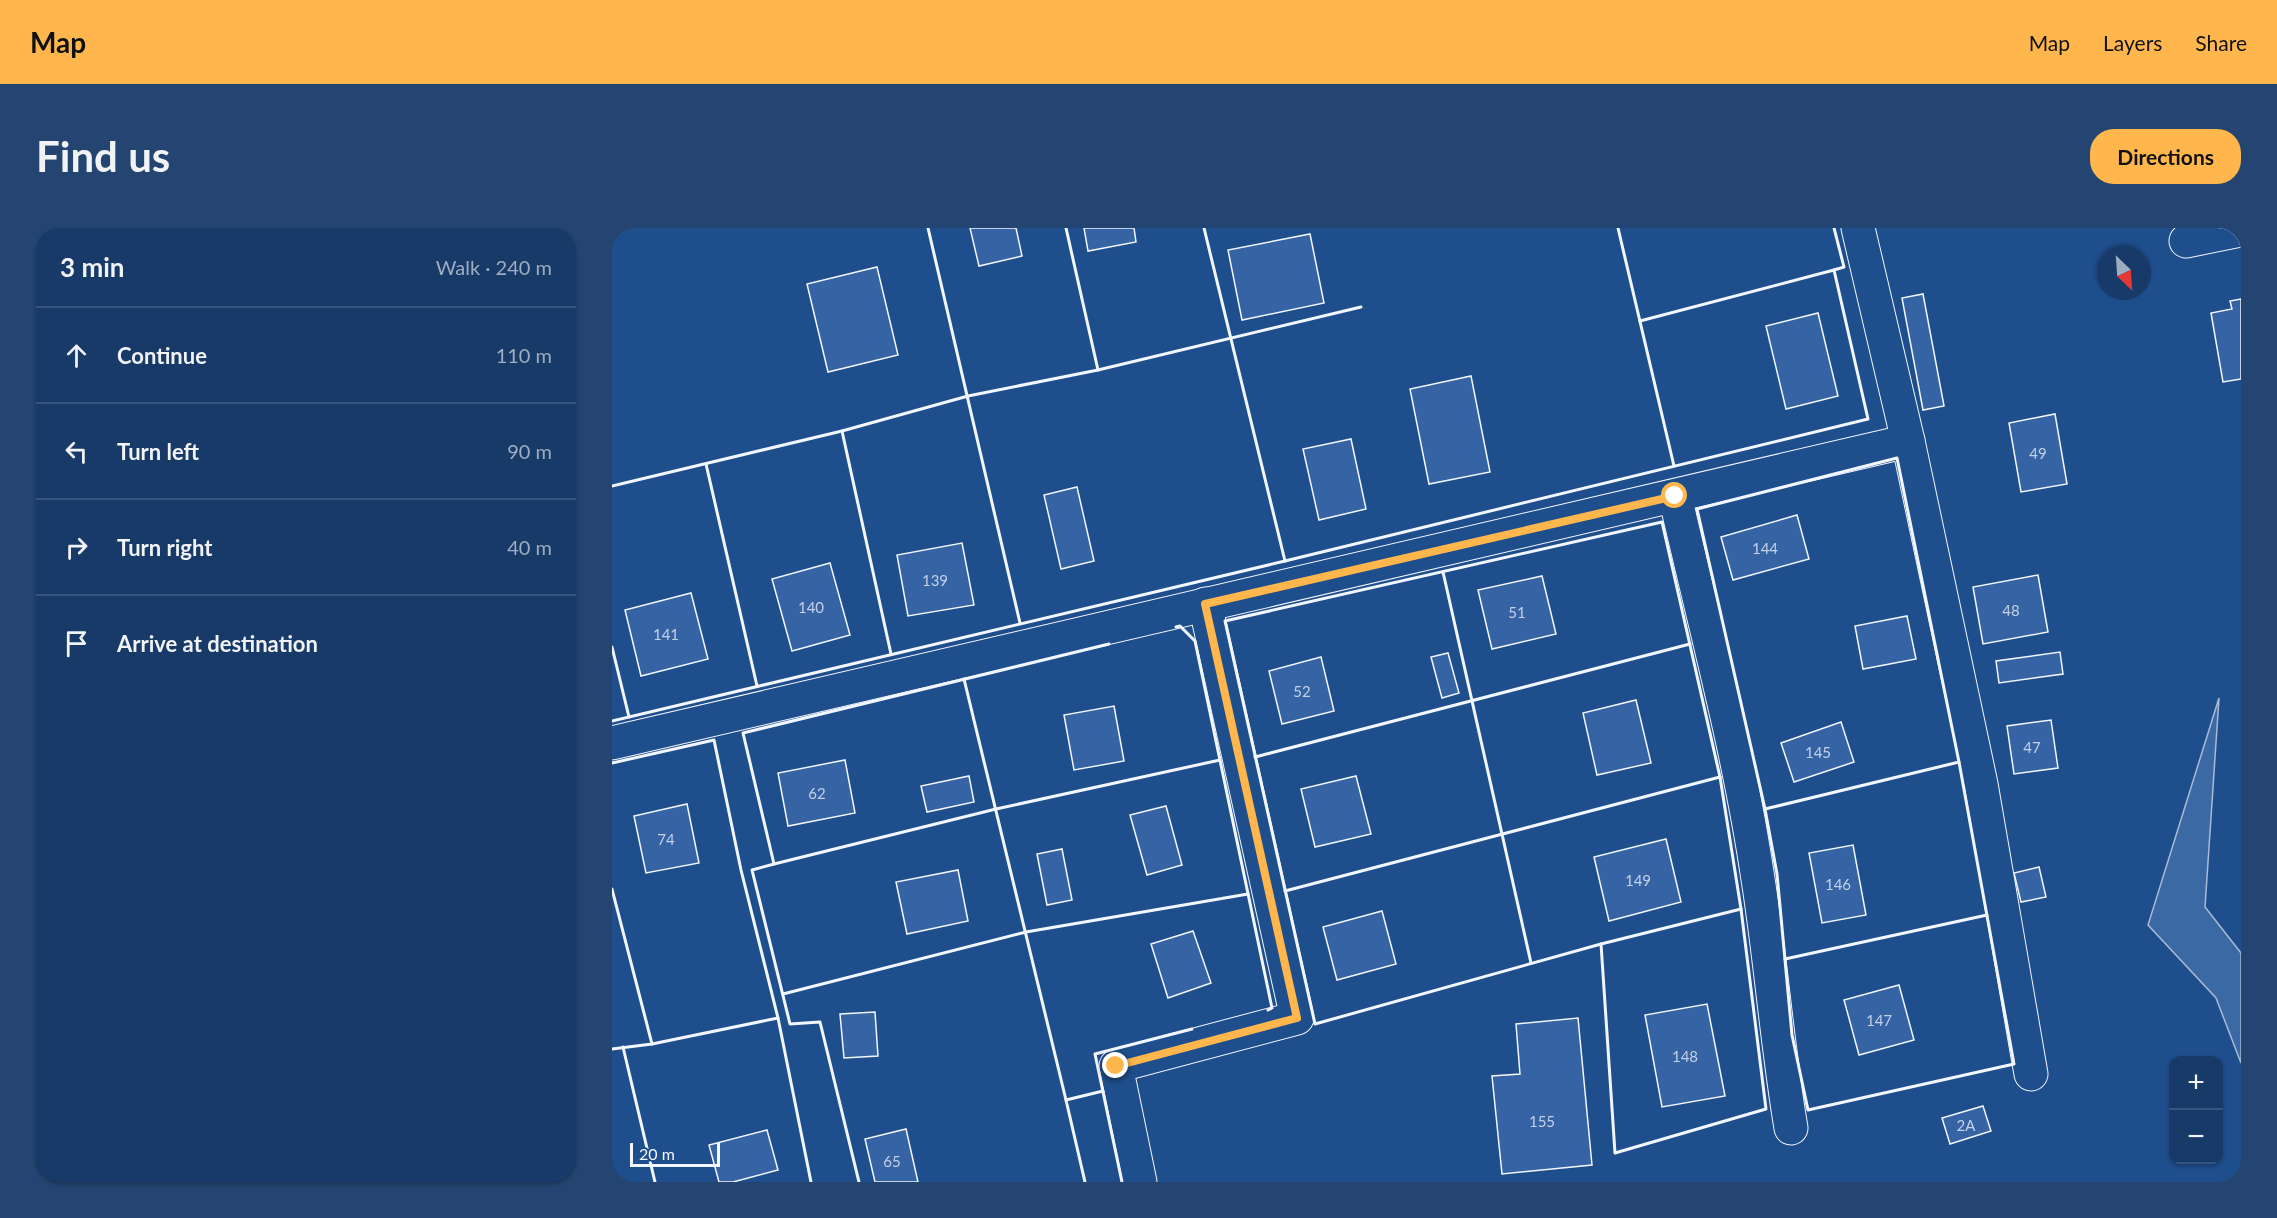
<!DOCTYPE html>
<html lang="en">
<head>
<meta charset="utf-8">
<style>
	body { margin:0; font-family:Lato,sans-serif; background:#244571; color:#f1f3f6 }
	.controls { position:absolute; right:18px; bottom:18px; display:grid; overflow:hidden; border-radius:12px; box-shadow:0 2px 4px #0004 }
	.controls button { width:54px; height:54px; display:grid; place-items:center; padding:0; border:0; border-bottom:2px solid #36547d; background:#173a69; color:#f1f3f6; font:30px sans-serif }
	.compass { position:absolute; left:1485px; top:18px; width:54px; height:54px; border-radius:50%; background:#173a69; box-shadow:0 2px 4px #0004; rotate:155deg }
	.scale { position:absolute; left:18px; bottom:15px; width:90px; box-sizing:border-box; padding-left:6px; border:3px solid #f2f6ff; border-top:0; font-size:16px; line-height:21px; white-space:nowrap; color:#f2f6ff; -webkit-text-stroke:4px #1f4e8c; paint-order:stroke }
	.stop { position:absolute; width:18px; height:18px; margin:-14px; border:4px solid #ffb74d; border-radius:50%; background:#fff }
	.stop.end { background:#ffb74d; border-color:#fff; box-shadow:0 2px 6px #0008 }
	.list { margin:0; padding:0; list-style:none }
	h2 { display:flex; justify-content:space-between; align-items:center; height:78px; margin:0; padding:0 24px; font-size:26px }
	h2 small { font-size:20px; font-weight:400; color:#9eadc0 }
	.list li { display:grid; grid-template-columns:39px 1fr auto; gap:18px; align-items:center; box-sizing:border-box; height:96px; padding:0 24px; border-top:2px solid #36547d }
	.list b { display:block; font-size:22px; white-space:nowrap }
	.list em { font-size:20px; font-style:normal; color:#9eadc0 }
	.icon { flex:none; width:33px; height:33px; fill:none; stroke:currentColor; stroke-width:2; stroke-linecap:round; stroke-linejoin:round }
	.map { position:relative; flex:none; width:1629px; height:954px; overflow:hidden; border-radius:24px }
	header { display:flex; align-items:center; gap:36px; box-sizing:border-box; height:84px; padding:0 30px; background:#ffb74d; color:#111 }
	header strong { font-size:28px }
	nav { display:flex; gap:33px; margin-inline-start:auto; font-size:21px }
	.intro { display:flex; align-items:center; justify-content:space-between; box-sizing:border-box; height:144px; padding:0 36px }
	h1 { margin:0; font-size:42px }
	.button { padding:15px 27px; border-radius:24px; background:#ffb74d; color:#111; font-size:21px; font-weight:700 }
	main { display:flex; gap:36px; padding:0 36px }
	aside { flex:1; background:#173a69; border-radius:24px; box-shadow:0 2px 4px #0004 }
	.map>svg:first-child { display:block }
	.water { fill:#3b69a3; stroke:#a8bbd7; stroke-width:1.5 }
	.building { fill:#3563a3; stroke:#f2f6ff; stroke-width:1.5 }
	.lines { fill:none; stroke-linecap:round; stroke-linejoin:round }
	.minor-casing { stroke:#f2f6ff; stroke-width:35 }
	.minor { stroke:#1f4e8c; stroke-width:33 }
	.wall { stroke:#f2f6ff; stroke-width:3 }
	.route { stroke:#ffb74d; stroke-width:8 }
	.labels { text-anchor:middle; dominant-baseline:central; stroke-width:4.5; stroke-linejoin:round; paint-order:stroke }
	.number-label { font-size:15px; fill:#c3d1e8 }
</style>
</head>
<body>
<header>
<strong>Map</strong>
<nav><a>Map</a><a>Layers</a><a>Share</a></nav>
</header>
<div class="intro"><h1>Find us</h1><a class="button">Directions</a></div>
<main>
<aside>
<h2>3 min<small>Walk · 240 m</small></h2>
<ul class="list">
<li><svg class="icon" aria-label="ahead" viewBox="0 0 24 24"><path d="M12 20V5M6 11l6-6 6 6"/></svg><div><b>Continue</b></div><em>110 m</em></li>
<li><svg class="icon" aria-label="left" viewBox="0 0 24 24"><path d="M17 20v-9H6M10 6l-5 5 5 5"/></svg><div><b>Turn left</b></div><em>90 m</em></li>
<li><svg class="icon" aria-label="right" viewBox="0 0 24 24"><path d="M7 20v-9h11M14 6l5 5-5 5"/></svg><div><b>Turn right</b></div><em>40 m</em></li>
<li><svg class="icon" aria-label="arrive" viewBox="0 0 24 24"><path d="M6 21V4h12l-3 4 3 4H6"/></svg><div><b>Arrive at destination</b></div></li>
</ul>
</aside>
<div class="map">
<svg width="1629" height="954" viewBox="0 0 1629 954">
	<rect width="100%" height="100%" fill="#1f4e8c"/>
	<polygon class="water" points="1607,470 1593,679 1629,725 1629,835 1604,770 1536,697"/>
	<g class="building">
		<polygon points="358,0 404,0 410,28 367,38"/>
		<polygon points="472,0 522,0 524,14 476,23"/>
		<polygon points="698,6 712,75 630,92 616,22"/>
		<polygon points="265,39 286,127 216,144 195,56"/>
		<polygon points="1311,66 1332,178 1311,182 1290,70"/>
		<polygon points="1629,71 1629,151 1611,154 1599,85 1620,81 1618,73"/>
		<polygon points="1206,85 1226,168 1174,181 1154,98"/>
		<polygon points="859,148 878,244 817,256 798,161"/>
		<polygon points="1443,186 1455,256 1409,264 1397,195"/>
		<polygon points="739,211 754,281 707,292 691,221"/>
		<polygon points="465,259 482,333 449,341 432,267"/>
		<polygon points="1185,287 1197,331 1121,352 1109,309"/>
		<polygon points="350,315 362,377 296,388 285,327"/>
		<polygon points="218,335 238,407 180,423 160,351"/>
		<polygon points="1426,347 1436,404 1371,416 1361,359"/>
		<polygon points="930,348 944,406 880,421 866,362"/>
		<polygon points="79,365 96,431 29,448 13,382"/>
		<polygon points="1295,388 1304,431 1251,441 1243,398"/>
		<polygon points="1448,424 1451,446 1387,455 1384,433"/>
		<polygon points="836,425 847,465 830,470 819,429"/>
		<polygon points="709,429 722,483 670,496 657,443"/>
		<polygon points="1024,472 1039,535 985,547 971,485"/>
		<polygon points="502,478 512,533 462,542 452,487"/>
		<polygon points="1439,492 1446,540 1402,546 1395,498"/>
		<polygon points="1229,494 1242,534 1182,554 1169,515"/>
		<polygon points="233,532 243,585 176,598 166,545"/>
		<polygon points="357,548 362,574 315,584 309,558"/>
		<polygon points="744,548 759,606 703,619 689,561"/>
		<polygon points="75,576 87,635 34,645 22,588"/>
		<polygon points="554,578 570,637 535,647 518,587"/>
		<polygon points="1054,611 1069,674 997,693 982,629"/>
		<polygon points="1241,617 1254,687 1210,695 1197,625"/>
		<polygon points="450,621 460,672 435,677 425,626"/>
		<polygon points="1427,639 1434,669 1409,674 1402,645"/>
		<polygon points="346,642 356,693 295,706 284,654"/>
		<polygon points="770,683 784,736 725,752 711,699"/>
		<polygon points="581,703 599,755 556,770 539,716"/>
		<polygon points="1287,757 1302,812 1247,827 1232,772"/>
		<polygon points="1095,776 1113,868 1050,879 1033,787"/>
		<polygon points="263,784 266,828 232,830 228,786"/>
		<polygon points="966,790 980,937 890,946 880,848 908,846 904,796"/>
		<polygon points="1371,878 1379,903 1338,916 1330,890"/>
		<polygon points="294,901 306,954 263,954 253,911"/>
		<polygon points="155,902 166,942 121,954 107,954 97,917"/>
	</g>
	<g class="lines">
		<defs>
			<g id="minor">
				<polyline points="1246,0 1296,213 1369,556 1419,846"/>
				<polyline points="1574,13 1629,2"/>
				<path d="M1063,268C1092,395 1127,522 1146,651C1159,734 1165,817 1179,900"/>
				<polyline points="0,515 1296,213"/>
				<polyline points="528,954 504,838 685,790 593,376"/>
			</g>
		</defs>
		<use href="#minor" class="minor-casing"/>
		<use href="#minor" class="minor"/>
		<g class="wall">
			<polyline points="316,0 408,395"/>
			<polyline points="454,0 486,142"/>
			<polyline points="592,0 673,333"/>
			<polyline points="1006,0 1062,238"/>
			<polyline points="1028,93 1222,42"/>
			<polyline points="230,203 279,426"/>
			<polygon points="1285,230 1347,534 1402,836 1196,882 1180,807 1165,646 1153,581 1085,281"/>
			<polyline points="94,236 145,458"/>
			<polyline points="0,258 230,203 356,168 486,142 749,79"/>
			<polygon points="1050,294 1108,549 1129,681 1154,881 1003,925 989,716 703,796 613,393"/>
			<polyline points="831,344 919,735"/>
			<polyline points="564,399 568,398 583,413 660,780 656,782"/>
			<polyline points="0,419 17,489"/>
			<polyline points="352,451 454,872 491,863"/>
			<polyline points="0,493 673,333 1256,191 1222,42 1232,39 1222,0"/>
			<polyline points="643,529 1078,416"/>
			<polyline points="0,535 102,512 129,642 166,790 199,954"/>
			<polyline points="1153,581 1347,534"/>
			<polyline points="162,636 384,581 608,532"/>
			<polyline points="0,661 40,816 0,821"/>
			<polyline points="673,663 1108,549"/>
			<polyline points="989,716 1129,681"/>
			<polyline points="1173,731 1375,687"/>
			<polyline points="171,766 414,704 636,666"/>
			<polyline points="40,816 166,790"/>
			<polyline points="11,819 43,954"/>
			<polyline points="454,872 473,954"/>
			<polyline points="247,954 208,794 178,796 140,642 162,636 131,505 497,416"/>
			<polyline points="510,954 483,826 580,801"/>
		</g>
	</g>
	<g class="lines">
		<polyline class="route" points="504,838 685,790 593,376 1063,268"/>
	</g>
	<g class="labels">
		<g class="number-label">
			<text x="1426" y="225">49</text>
			<text x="1153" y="320">144</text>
			<text x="323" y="352">139</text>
			<text x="199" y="379">140</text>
			<text x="1399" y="382">48</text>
			<text x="905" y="384">51</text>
			<text x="54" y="406">141</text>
			<text x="690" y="463">52</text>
			<text x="1420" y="519">47</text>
			<text x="1206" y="524">145</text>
			<text x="205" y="565">62</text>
			<text x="54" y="611">74</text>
			<text x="1026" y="652">149</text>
			<text x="1226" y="656">146</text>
			<text x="1267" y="792">147</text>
			<text x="1073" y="828">148</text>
			<text x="930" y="893">155</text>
			<text x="1354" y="897">2А</text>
			<text x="280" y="933">65</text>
		</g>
	</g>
</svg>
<div class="controls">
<button>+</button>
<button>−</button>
</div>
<svg class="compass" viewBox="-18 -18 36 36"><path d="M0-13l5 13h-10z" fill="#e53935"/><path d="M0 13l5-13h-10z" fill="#9eadc0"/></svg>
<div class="scale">20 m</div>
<div class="stop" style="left:1063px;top:268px"></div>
<div class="stop end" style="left:504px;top:838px"></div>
</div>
</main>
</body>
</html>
